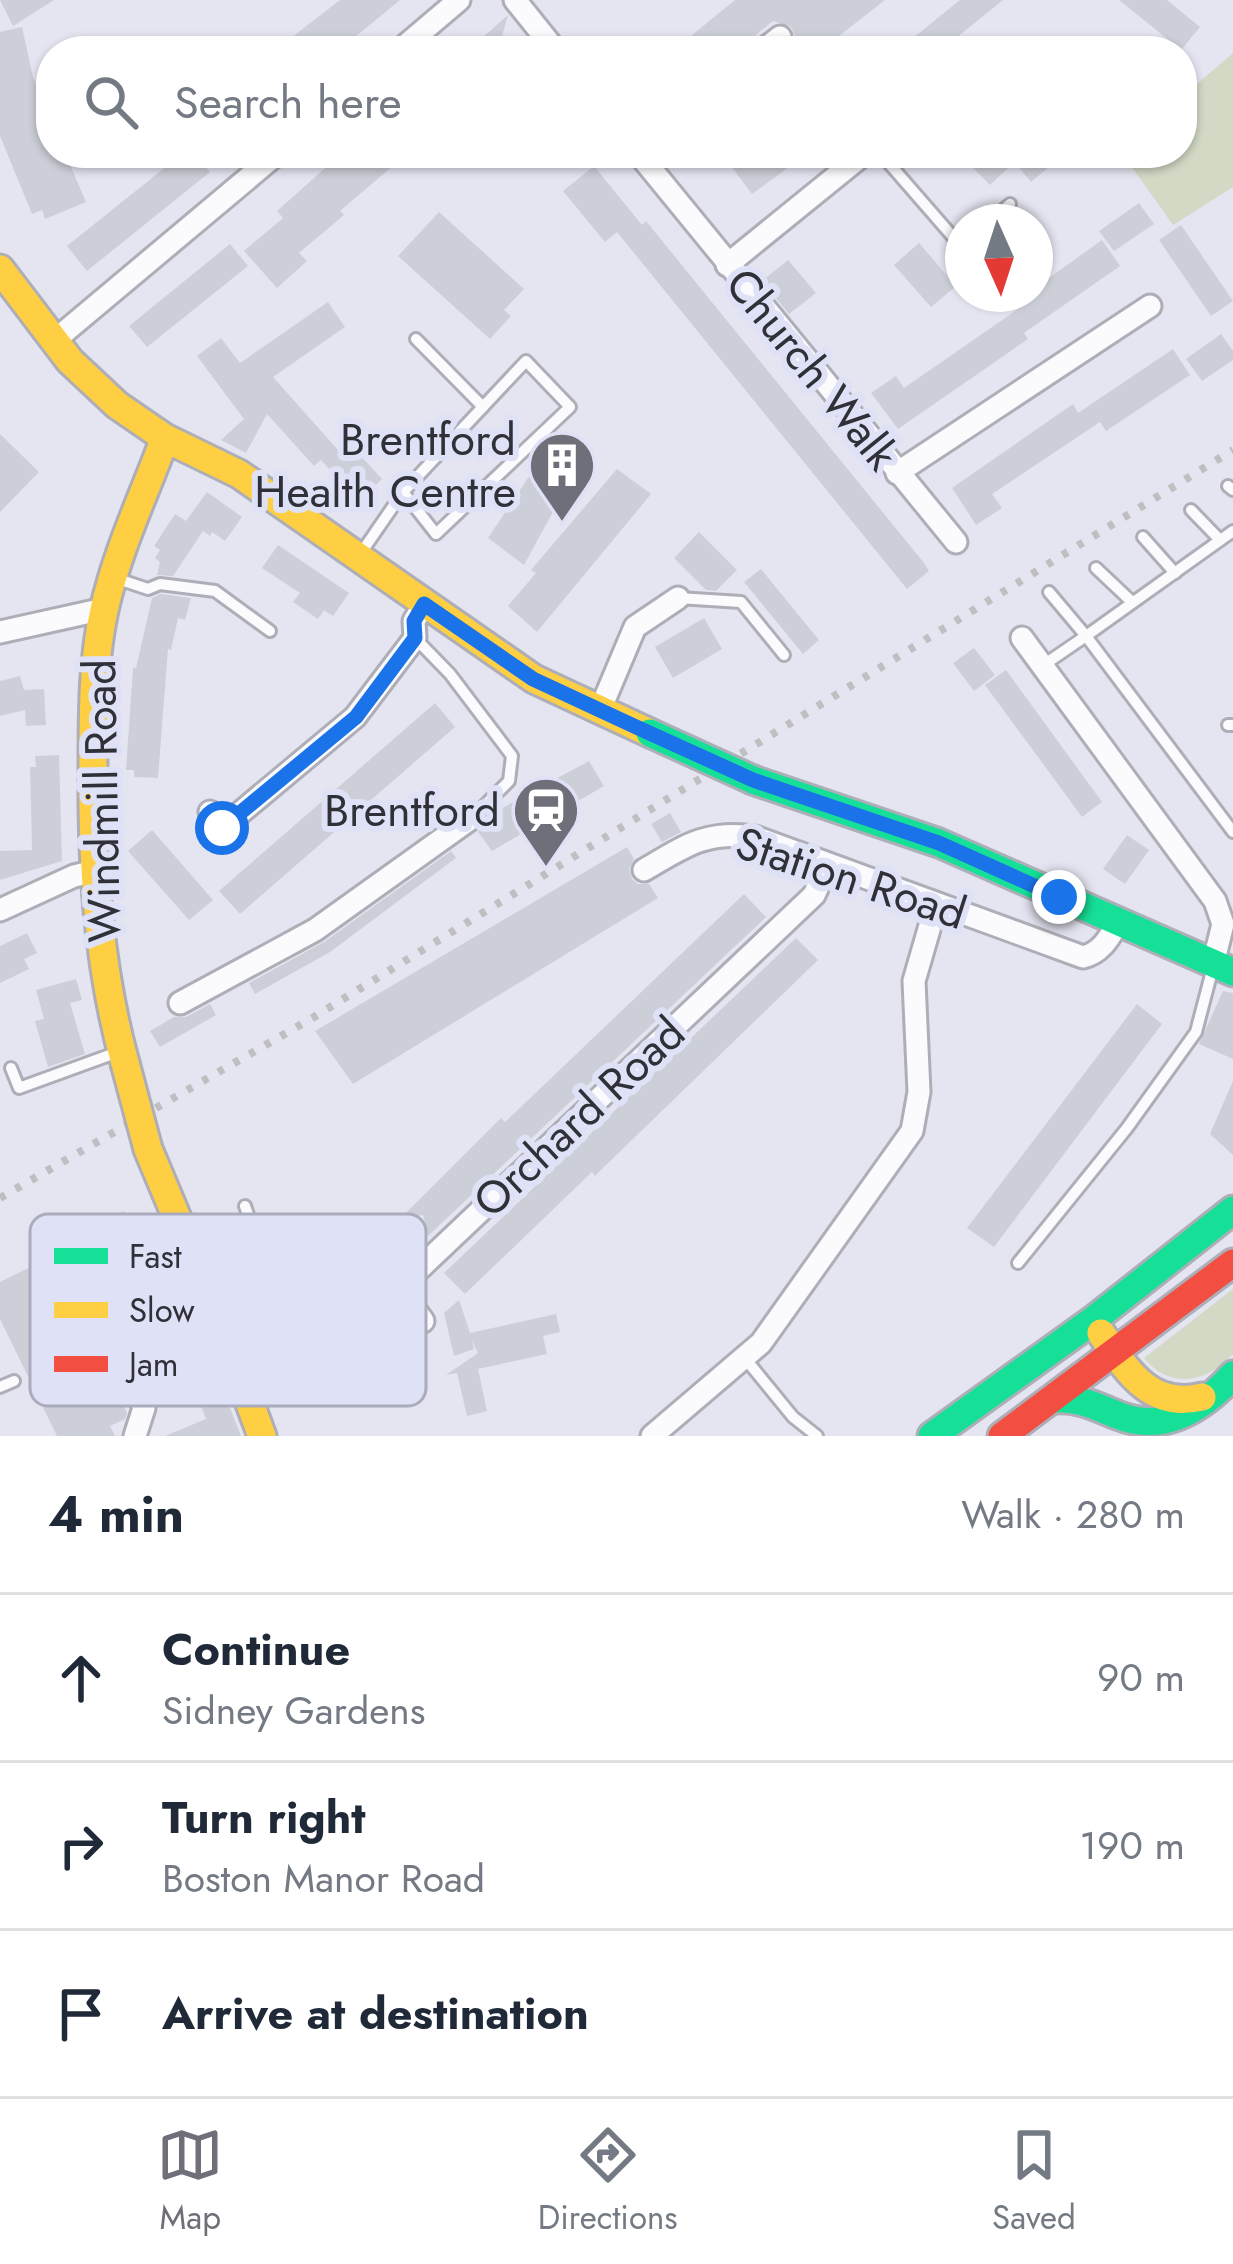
<!DOCTYPE html>
<html lang="en">
<head>
<meta charset="utf-8">
<style>
	body { margin:0; font-family:Jost,sans-serif; background:#f2f2f3; color:#1f2937 }
	.compass { position:absolute; left:945px; top:204px; width:108px; height:108px; border-radius:50%; background:#fff; box-shadow:0 3px 9px #0004; rotate:177deg }
	.stop { position:absolute; width:36px; height:36px; margin:-27px; border:9px solid #1a73e8; border-radius:50%; background:#fff }
	.stop.end { background:#1a73e8; border-color:#fff; box-shadow:0 3px 12px #0008 }
	.list { margin:0; padding:0; list-style:none }
	h2 { display:flex; justify-content:space-between; align-items:center; height:156px; margin:0; padding:0 48px; font-size:51px }
	h2 small { font-size:39px; font-weight:400; color:#747a83 }
	.list li { display:grid; grid-template-columns:78px 1fr auto; gap:36px; align-items:center; box-sizing:border-box; height:168px; padding:0 48px; border-top:3px solid #e0e1e3 }
	.list b { display:block; font-size:45px; white-space:nowrap }
	.list p { margin:0; font-size:39px; white-space:nowrap; color:#747a83 }
	.list em { font-size:39px; font-style:normal; color:#747a83 }
	.icon { flex:none; width:66px; height:66px; fill:none; stroke:currentColor; stroke-width:2; stroke-linecap:round; stroke-linejoin:round }
	.map { position:relative; flex:none; width:1233px; height:1436px; overflow:hidden }
	.search { position:absolute; background:#fff; box-shadow:0 3px 9px #0004; left:36px; right:36px; top:36px; height:132px; display:flex; align-items:center; gap:30px; box-sizing:border-box; padding:0 42px; border-radius:48px; color:#747a83; font-size:45px }
	.sheet { height:660px; background:#fff }
	nav { display:flex; justify-content:space-around; align-items:center; box-sizing:border-box; height:168px; border-top:3px solid #e0e1e3; background:#fff; font-size:33px; color:#747a83 }
	nav a { display:grid; justify-items:center; gap:6px }
	nav .on { color:#6e6f79 }
	.map>svg:first-child { display:block }
	.green { fill:#d2d9c5 }
	.building { fill:#cdcfd8 }
	.lines { fill:none; stroke-linecap:round; stroke-linejoin:round }
	.lane-casing { stroke:#adaeb7; stroke-width:16 }
	.street-casing { stroke:#adaeb7; stroke-width:27 }
	.fast-casing { stroke:#adaeb7; stroke-width:33 }
	.slow-casing { stroke:#adaeb7; stroke-width:33 }
	.jam-casing { stroke:#adaeb7; stroke-width:33 }
	.lane { stroke:#fbfbfd; stroke-width:10 }
	.street { stroke:#fbfbfd; stroke-width:21 }
	.fast { stroke:#16e098; stroke-width:27 }
	.slow { stroke:#ffcf43; stroke-width:27 }
	.jam { stroke:#f24e42; stroke-width:27 }
	.rail { stroke:#bfbfc1; stroke-width:8; stroke-dasharray:6 12; stroke-linecap:butt }
	.fast-bridge-casing { stroke:#adaeb7; stroke-width:33; stroke-linecap:butt }
	.slow-bridge-casing { stroke:#adaeb7; stroke-width:33; stroke-linecap:butt }
	.fast-bridge { stroke:#16e098; stroke-width:27 }
	.slow-bridge { stroke:#ffcf43; stroke-width:27 }
	.route { stroke:#1a73e8; stroke-width:15 }
	.labels { text-anchor:middle; dominant-baseline:central; stroke-width:12; stroke-linejoin:round; paint-order:stroke }
	.street-label { font-size:45px; fill:#2f3038; stroke:#dfe1f6 }
	.poi-label { font-size:45px; fill:#2f3038; stroke:#dfe1f6; text-anchor:end }
	.key { fill:#dfe1f6; stroke:#aaacbd; stroke-width:3 }
	.key-label { font-size:33px; fill:#2f3038 }
</style>
</head>
<body>
<div class="map">
<svg width="1233" height="1436" viewBox="0 0 1233 1436">
	<rect width="100%" height="100%" fill="#e4e5f1"/>
	<g class="green">
		<polygon points="1233,53 1233,187 1173,225 1122,153 1182,153 1182,97"/>
		<path d="M1233,1289V1354C1207,1383 1170,1390 1144,1358Z"/>
	</g>
	<g class="building">
		<polygon points="0,0 54,0 13,26"/>
		<polygon points="340,0 400,0 338,51 274,51"/>
		<polygon points="735,0 885,0 820,51 797,51 792,45 795,36 791,27 773,21 736,51 704,51 692,35"/>
		<polygon points="960,0 1003,0 940,51 897,51"/>
		<polygon points="1119,0 1167,0 1200,27 1181,50"/>
		<polygon points="508,15 498,51 467,51"/>
		<polygon points="22,27 33,77 51,124 51,153 65,153 86,202 45,219 42,210 32,214 0,136 0,32"/>
		<polygon points="183,153 194,153 210,172 87,271 67,246"/>
		<polygon points="342,153 408,153 340,211 344,215 299,253 307,261 277,288 244,251 283,218 277,211"/>
		<polygon points="721,153 808,153 752,194"/>
		<polygon points="958,153 998,153 1010,166 990,185"/>
		<polygon points="1007,153 1066,153 1031,182"/>
		<polygon points="594,166 642,225 646,221 924,563 929,571 907,589 617,232 605,242 563,191"/>
		<polygon points="1139,203 1154,224 1114,251 1099,231"/>
		<polygon points="439,212 524,289 504,310 511,316 490,339 398,256"/>
		<polygon points="1181,225 1233,301 1211,316 1159,240"/>
		<polygon points="1102,240 1120,266 1024,333 1028,339 898,429 871,393 896,376 904,388 1021,307 1017,301 1026,294 1035,294 1035,288"/>
		<polygon points="919,243 956,286 931,307 894,265"/>
		<polygon points="230,244 248,266 147,347 129,326"/>
		<polygon points="788,260 816,293 789,314 762,281"/>
		<polygon points="328,302 345,327 273,377 339,451 349,443 382,479 359,501 321,460 314,466 267,414 246,453 221,440 244,419 197,356 221,338 240,363"/>
		<polygon points="1221,334 1233,351 1233,360 1202,381 1186,359"/>
		<polygon points="1173,349 1190,375 1106,431 1100,422 992,494 1002,508 976,525 952,488 1073,404 1078,413"/>
		<polygon points="0,434 39,472 0,512"/>
		<polygon points="550,445 582,459 524,565 488,538"/>
		<polygon points="617,469 651,494 537,632 508,606 536,573 531,570"/>
		<polygon points="207,492 242,517 225,541 212,532 210,536 203,531 173,576 157,575 160,562 155,558 160,550 154,546 175,514 186,521"/>
		<polygon points="699,532 737,570 716,591 706,590 674,558"/>
		<polygon points="278,545 349,593 333,616 324,610 318,619 293,602 300,593 262,568"/>
		<polygon points="761,569 819,640 803,654 744,582"/>
		<polygon points="161,594 191,598 185,620 178,618 171,650 168,649 158,778 134,777 134,770 126,770 133,668 136,668 152,598"/>
		<polygon points="704,618 722,649 673,678 655,647"/>
		<polygon points="974,648 995,675 974,691 953,663"/>
		<polygon points="1006,670 1102,802 1082,817 985,685"/>
		<polygon points="20,676 24,690 44,689 46,725 26,726 25,710 0,716 0,681"/>
		<polygon points="435,703 455,727 240,914 219,891"/>
		<polygon points="59,755 62,861 0,880 0,851 32,850 30,767 36,767 35,756"/>
		<polygon points="589,761 604,786 492,851 478,832 489,815"/>
		<polygon points="670,813 681,832 662,842 651,824"/>
		<polygon points="152,830 213,900 189,920 128,851"/>
		<polygon points="1127,835 1149,850 1125,884 1103,869"/>
		<polygon points="627,847 634,859 629,869 632,879 638,884 649,884 658,898 353,1084 315,1031"/>
		<polygon points="451,851 456,858 330,952 255,994 249,983 324,942"/>
		<polygon points="744,894 766,917 428,1236 423,1215 400,1219 501,1118 505,1122"/>
		<polygon points="27,933 37,953 24,959 29,969 0,983 0,946"/>
		<polygon points="796,938 818,960 604,1167 595,1176 592,1172 465,1294 444,1273"/>
		<polygon points="76,979 82,1000 70,1003 85,1054 48,1067 35,1021 44,1019 36,990"/>
		<polygon points="1223,991 1233,993 1233,1059 1199,1044"/>
		<polygon points="210,1004 216,1015 160,1047 150,1031 174,1017 186,1017"/>
		<polygon points="1137,1004 1162,1024 994,1247 967,1228"/>
		<polygon points="1233,1081 1233,1155 1210,1134"/>
		<polygon points="124,1211 141,1245 58,1285 63,1295 39,1306 61,1349 61,1359 69,1367 98,1353 127,1413 125,1419 110,1426 115,1436 57,1436 0,1319 0,1282 45,1260 40,1251"/>
		<polygon points="188,1296 228,1403 241,1436 165,1436 206,1419 162,1307"/>
		<polygon points="459,1300 470,1333 556,1314 560,1332 543,1336 547,1354 478,1369 487,1411 467,1416 457,1373 446,1375 478,1353 472,1341 474,1349 454,1356 444,1313"/>
	</g>
	<g class="lines">
		<defs>
			<g id="lane">
				<polyline points="880,153 960,245 963,243"/>
				<polyline points="989,222 1010,204"/>
				<polyline points="416,339 483,407"/>
				<polyline points="1228,486 1233,490"/>
				<polyline points="1191,510 1220,540"/>
				<polyline points="1233,531 1086,636 1233,832"/>
				<polyline points="1143,537 1175,573"/>
				<polyline points="361,553 403,492 526,361 570,407 436,534 403,492"/>
				<polyline points="1096,568 1132,602"/>
				<polyline points="115,578 148,589 160,584 215,591 270,631"/>
				<polyline points="678,598 741,602 784,655"/>
				<polyline points="415,638 450,674 512,756 509,781 473,817"/>
				<polyline points="1042,666 1086,636 1049,592"/>
				<polyline points="1228,725 1233,725"/>
				<polyline points="11,1068 19,1088 118,1052"/>
				<polyline points="245,1206 277,1298 300,1304 303,1326 313,1339"/>
				<polyline points="1018,1263 1127,1128 1196,1032 1213,967"/>
				<polyline points="69,1354 111,1332"/>
				<polyline points="744,1357 793,1417 817,1436"/>
				<polyline points="0,1387 14,1381"/>
			</g>
			<g id="street">
				<polyline points="515,0 556,51"/>
				<polyline points="399,51 459,0"/>
				<polyline points="762,51 780,37"/>
				<polyline points="638,153 956,542"/>
				<polyline points="727,265 865,153"/>
				<polyline points="55,340 278,153"/>
				<polyline points="897,473 1150,306"/>
				<polyline points="0,632 104,609"/>
				<polyline points="1022,638 1215,901 1223,924 1213,964"/>
				<polyline points="600,710 635,627 678,598"/>
				<polyline points="210,812 222,828 355,717 415,638 414,621 425,603"/>
				<path d="M644,870C685,846 706,830 755,837L1083,957C1101,953 1109,938 1118,923"/>
				<polyline points="0,910 74,876 95,871"/>
				<polyline points="180,1003 315,930 473,817"/>
				<polyline points="399,1288 423,1321"/>
				<polyline points="238,1367 313,1339 399,1288 814,895 828,865"/>
				<polyline points="135,1436 144,1408 111,1332 114,1318 188,1251"/>
				<polyline points="652,1436 761,1343 912,1131 919,1092 914,981 936,905"/>
			</g>
			<g id="fast">
				<polyline points="753,780 939,843 1233,972"/>
				<path d="M1054,1399C1078,1397 1095,1406 1117,1415C1164,1434 1202,1409 1233,1375"/>
				<polyline points="932,1436 1092,1321 1233,1210"/>
			</g>
			<g id="slow">
				<polyline points="0,269 70,361 117,405 165,438 239,474 534,679 650,733"/>
				<path d="M125,1063C98,965 92,866 93,765C93,713 93,660 104,610C117,551 144,495 165,438"/>
				<polyline points="148,1149 213,1304 262,1436"/>
				<path d="M1101,1333C1127,1371 1151,1410 1202,1397"/>
			</g>
			<polyline id="jam" points="1002,1436 1233,1263"/>
		</defs>
		<use href="#lane" class="lane-casing"/>
		<use href="#street" class="street-casing"/>
		<use href="#fast" class="fast-casing"/>
		<use href="#slow" class="slow-casing"/>
		<use href="#jam" class="jam-casing"/>
		<use href="#lane" class="lane"/>
		<use href="#street" class="street"/>
		<use href="#fast" class="fast"/>
		<use href="#slow" class="slow"/>
		<use href="#jam" class="jam"/>
		<polyline class="rail" points="0,1198 314,1017 1233,450"/>
		<defs>
			<polyline id="fast-bridge" points="650,733 753,780"/>
			<polyline id="slow-bridge" points="125,1063 148,1149"/>
		</defs>
		<use href="#fast-bridge" class="fast-bridge-casing"/>
		<use href="#slow-bridge" class="slow-bridge-casing"/>
		<use href="#fast-bridge" class="fast-bridge"/>
		<use href="#slow-bridge" class="slow-bridge"/>
	</g>
	<g class="lines">
		<polyline class="route" points="222,828 356,717 415,638 414,621 424,604 533,679 634,726 753,780 939,843 1059,897"/>
	</g>
	<defs>
		<symbol id="building-pin" viewBox="-11 -11 22 30"><path d="M0 17L-7.5 6A9.5 9.5 0 1 1 7.5 6Z" fill="#6e6f79" stroke="#dfe1f6"/><path d="M-4-6H4V6H1V3H-1V6H-4ZM-2.5-4.3h1.7v1.8h-1.7ZM.8-4.3h1.7v1.8H.8ZM-2.5-1h1.7V.8h-1.7ZM.8-1h1.7V.8H.8Z" fill="#fff"/></symbol>
		<symbol id="station-pin" viewBox="-11 -11 22 30"><path d="M0 17L-7.5 6A9.5 9.5 0 1 1 7.5 6Z" fill="#6e6f79" stroke="#dfe1f6"/><path d="M-3-6H3Q5-6 5-4V2Q5 4 3 4L4.5 6H3L1.5 4h-3L-3 6H-4.5L-3 4Q-5 4-5 2V-4Q-5-6-3-6ZM-3.5-4v3h7v-3ZM-3.5 1v1.5H-2V1ZM2 1v1.5H3.5V1Z" fill="#fff"/></symbol>
	</defs>
	<g fill-rule="evenodd">
		<use href="#building-pin" x="524" y="427" width="76" height="104"/>
		<use href="#station-pin" x="508" y="772" width="76" height="104"/>
	</g>
	<g class="labels">
		<g class="street-label">
			<text transform="translate(812 369) rotate(51)">Church Walk</text>
			<text transform="translate(102 801) rotate(-91)">Windmill Road</text>
			<text transform="translate(851 878) rotate(18)">Station Road</text>
			<text transform="translate(579 1117) rotate(-43)">Orchard Road</text>
		</g>
		<g class="poi-label">
			<text x="516" y="439">Brentford<tspan x="516" dy="52">Health Centre</tspan></text>
			<text x="500" y="810">Brentford</text>
		</g>
	</g>
	<rect x="30" y="1214" width="396" height="192" rx="18" class="key"/>
	<rect x="54" y="1248" width="54" height="16" fill="#16e098"/>
	<rect x="54" y="1302" width="54" height="16" fill="#ffcf43"/>
	<rect x="54" y="1356" width="54" height="16" fill="#f24e42"/>
	<g class="key-label">
		<text x="129" y="1268">Fast</text>
		<text x="129" y="1322">Slow</text>
		<text x="129" y="1376">Jam</text>
	</g>
</svg>
<svg class="compass" viewBox="-18 -18 36 36"><path d="M0-13l5 13h-10z" fill="#e53935"/><path d="M0 13l5-13h-10z" fill="#747a83"/></svg>
<div class="stop" style="left:222px;top:828px"></div>
<div class="stop end" style="left:1059px;top:897px"></div>
<div class="search"><svg class="icon" aria-label="search" viewBox="0 0 24 24"><circle cx="10" cy="10" r="6"/><path d="M15 15l6 6"/></svg>Search here</div>
</div>
<section class="sheet">
<h2>4 min<small>Walk · 280 m</small></h2>
<ul class="list">
<li><svg class="icon" aria-label="ahead" viewBox="0 0 24 24"><path d="M12 20V5M6 11l6-6 6 6"/></svg><div><b>Continue</b><p>Sidney Gardens</p></div><em>90 m</em></li>
<li><svg class="icon" aria-label="right" viewBox="0 0 24 24"><path d="M7 20v-9h11M14 6l5 5-5 5"/></svg><div><b>Turn right</b><p>Boston Manor Road</p></div><em>190 m</em></li>
<li><svg class="icon" aria-label="arrive" viewBox="0 0 24 24"><path d="M6 21V4h12l-3 4 3 4H6"/></svg><div><b>Arrive at destination</b></div></li>
</ul>
</section>
<nav>
<a class="on"><svg class="icon" aria-label="map" viewBox="0 0 24 24"><path d="M3 6l6-2 6 2 6-2v14l-6 2-6-2-6 2zM9 4v14M15 6v14"/></svg>Map</a>
<a><svg class="icon" aria-label="directions" viewBox="0 0 24 24"><path d="M12 3l9 9-9 9-9-9zM9 14v-3h6M13 9l2 2-2 2"/></svg>Directions</a>
<a><svg class="icon" aria-label="saved" viewBox="0 0 24 24"><path d="M7 4h10v16l-5-4-5 4z"/></svg>Saved</a>
</nav>
</body>
</html>
